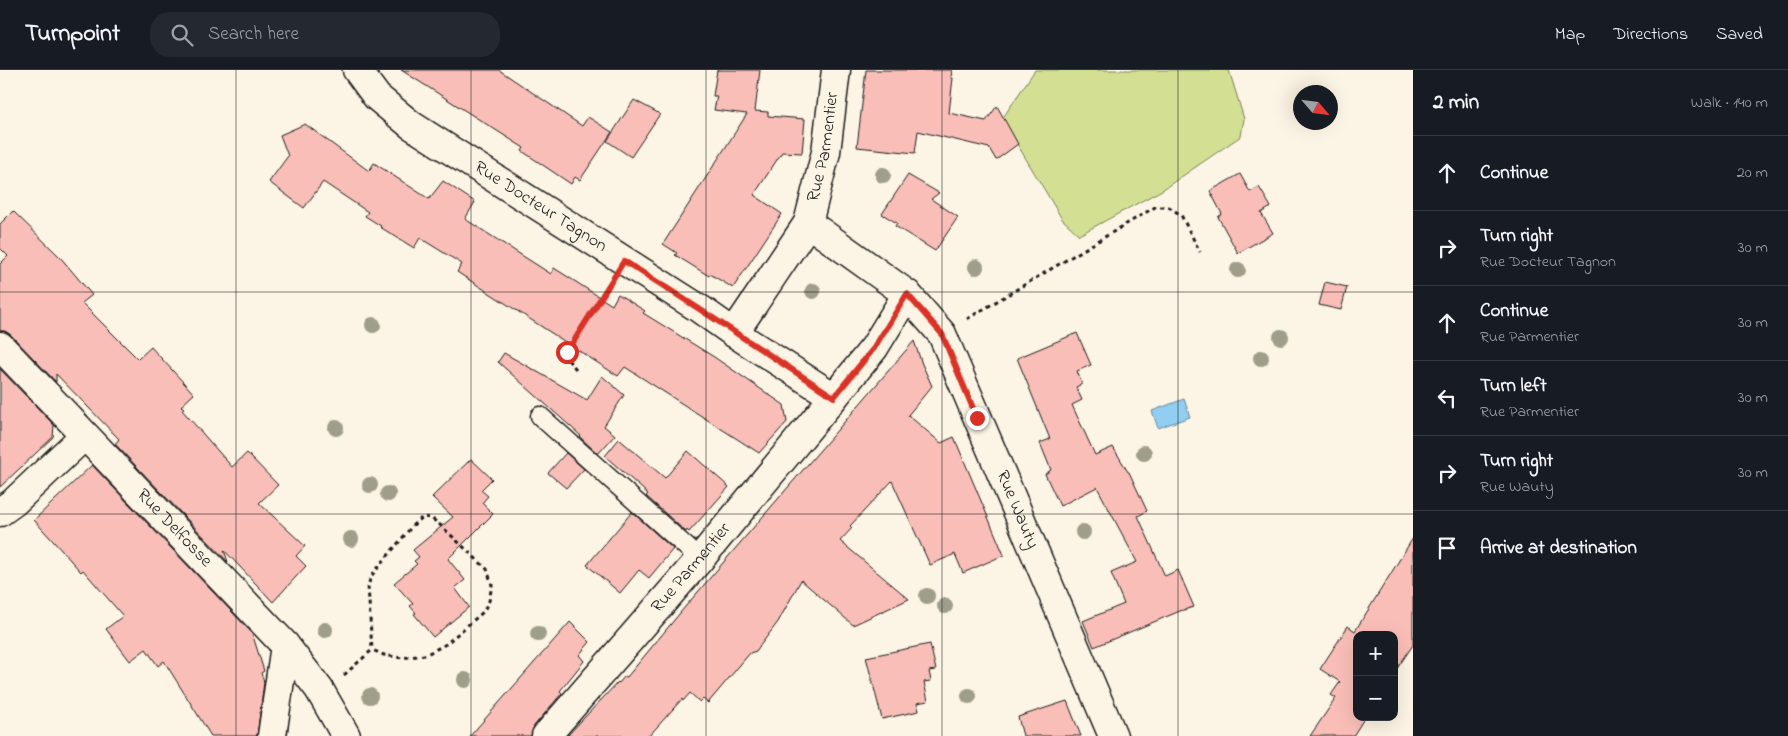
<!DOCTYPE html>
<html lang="en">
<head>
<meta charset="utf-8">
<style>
	body { margin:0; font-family:"Indie Flower",sans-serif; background:#242831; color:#f1f3f6 }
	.controls { position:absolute; right:15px; bottom:15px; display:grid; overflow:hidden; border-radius:10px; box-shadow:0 5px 20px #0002 }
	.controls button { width:45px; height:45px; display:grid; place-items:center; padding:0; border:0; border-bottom:1px solid #363941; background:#171b24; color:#f1f3f6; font:25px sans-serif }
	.compass { position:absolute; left:1293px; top:15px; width:45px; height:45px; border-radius:50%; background:#171b24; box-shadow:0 5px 20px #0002; rotate:118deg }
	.stop { position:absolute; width:15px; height:15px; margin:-11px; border:4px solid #d93025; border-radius:50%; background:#fff }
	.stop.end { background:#d93025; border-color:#fff; box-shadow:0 1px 5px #0008 }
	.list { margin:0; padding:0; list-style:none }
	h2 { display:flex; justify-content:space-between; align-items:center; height:65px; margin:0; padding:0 20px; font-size:21px }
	h2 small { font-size:16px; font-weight:400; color:#9ea1a6 }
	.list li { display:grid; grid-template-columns:32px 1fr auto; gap:15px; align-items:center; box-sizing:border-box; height:75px; padding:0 20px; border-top:1px solid #363941 }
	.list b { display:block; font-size:19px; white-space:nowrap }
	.list p { margin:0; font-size:16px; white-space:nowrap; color:#9ea1a6 }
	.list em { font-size:16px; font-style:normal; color:#9ea1a6 }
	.icon { flex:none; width:28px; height:28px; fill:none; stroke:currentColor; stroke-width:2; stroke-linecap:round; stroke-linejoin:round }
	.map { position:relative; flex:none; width:1413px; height:666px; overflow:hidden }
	header { display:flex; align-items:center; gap:30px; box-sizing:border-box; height:70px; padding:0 25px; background:#171b24; border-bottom:1px solid #363941 }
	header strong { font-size:24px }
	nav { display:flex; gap:28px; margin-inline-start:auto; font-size:18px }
	.search { width:350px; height:45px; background:#242831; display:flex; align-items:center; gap:12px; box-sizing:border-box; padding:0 18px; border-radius:20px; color:#9ea1a6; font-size:19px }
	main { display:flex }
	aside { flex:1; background:#171b24 }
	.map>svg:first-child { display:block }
	.green { fill:#d3e093; stroke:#787e58 }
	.water { fill:#92cef2; stroke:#63879c }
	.building { fill:#fabeb8; stroke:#1c1c1c }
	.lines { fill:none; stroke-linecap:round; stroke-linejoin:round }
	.service-casing { stroke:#1c1c1c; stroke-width:21 }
	.minor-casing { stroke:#1c1c1c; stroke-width:31 }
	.path { stroke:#1c1c1c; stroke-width:3; stroke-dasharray:4 4; stroke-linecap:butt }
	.service { stroke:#fcf5e5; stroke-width:18 }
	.minor { stroke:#fcf5e5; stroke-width:28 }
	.tree { fill:#9f9e8a }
	.route { stroke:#d93025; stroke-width:6 }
	.grid { fill:none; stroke:#1c1c1c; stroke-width:1; stroke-opacity:0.55 }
	.labels { text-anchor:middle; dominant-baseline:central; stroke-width:4; stroke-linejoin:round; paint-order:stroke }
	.street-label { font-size:18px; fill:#1c1c1c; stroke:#fcf5e5 }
</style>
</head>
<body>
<header>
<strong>Turnpoint</strong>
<div class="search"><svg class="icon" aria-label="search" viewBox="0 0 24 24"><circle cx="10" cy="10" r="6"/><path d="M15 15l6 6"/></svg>Search here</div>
<nav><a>Map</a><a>Directions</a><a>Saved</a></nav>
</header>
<main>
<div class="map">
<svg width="1413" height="666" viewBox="0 0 1413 666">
	<rect width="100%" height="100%" fill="#fcf5e5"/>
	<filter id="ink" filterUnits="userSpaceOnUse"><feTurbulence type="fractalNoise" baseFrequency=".02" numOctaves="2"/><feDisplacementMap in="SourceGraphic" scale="10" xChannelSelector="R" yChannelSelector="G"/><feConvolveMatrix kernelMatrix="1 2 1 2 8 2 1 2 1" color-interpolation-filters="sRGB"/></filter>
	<g filter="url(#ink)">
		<polygon class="green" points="1035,0 1229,0 1244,49 1241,66 1162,120 1079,165 1062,149 1002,49"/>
		<polygon class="water" points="1184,329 1190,347 1158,358 1152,341"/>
		<g class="building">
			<polygon points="401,0 499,0 582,56 588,47 612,62 580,110 575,107 571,114 522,81 524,78"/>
			<polygon points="717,0 760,0 755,41 768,42 768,46 805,49 802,83 782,82 754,125 782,144 733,218 710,204 709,206 675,185 677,183 663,174 747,44 714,40 717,26 713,26"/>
			<polygon points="866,0 952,0 951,8 953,8 949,43 986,51 997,36 1018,74 996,90 989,78 918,61 915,83 857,77"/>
			<polygon points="634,30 660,44 631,87 607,71"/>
			<polygon points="305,54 369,101 374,93 429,129 443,111 475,132 465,149 551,204 554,198 612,235 618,224 645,241 643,243 714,287 784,335 787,352 759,383 625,297 618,306 457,202 462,194 420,168 414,178 380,157 381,156 365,146 368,142 323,112 304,138 269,112 288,86 280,65"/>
			<polygon points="1240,104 1250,122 1259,117 1271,137 1261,143 1273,163 1238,183 1218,147 1222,144 1210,121"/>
			<polygon points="908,105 939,123 931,129 958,147 935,181 895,156 897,153 882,144"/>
			<polygon points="13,141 60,187 92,225 82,233 138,289 151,277 194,324 181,336 184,338 182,340 232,397 247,383 278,415 259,433 305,476 296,486 306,496 273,532 224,480 228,492 115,374 119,369 56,304 56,312 11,265 5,261 0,261 0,194 8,186 0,178 0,154"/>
			<polygon points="1325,212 1347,217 1341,240 1319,235"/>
			<polygon points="1077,263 1091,295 1077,301 1082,314 1076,317 1082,330 1072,335 1095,385 1113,377 1128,402 1129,402 1147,441 1138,446 1165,506 1178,500 1194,537 1180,541 1094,577 1083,551 1124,534 1111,503 1137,492 1097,417 1060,436 1045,404 1051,400 1040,373 1050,369 1017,288"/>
			<polygon points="914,271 922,294 932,316 908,345 941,373 954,367 1004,485 963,503 955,484 930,495 892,411 850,456 852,458 840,471 909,529 853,555 801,510 778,552 756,581 750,583 708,633 703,629 700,632 690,623 683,631 682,629 649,666 567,666 618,612 619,613 625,606 627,607 685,537"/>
			<polygon points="504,283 587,330 602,306 624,325 604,356 615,365 598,384 580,367 581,366 570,356 498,292"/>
			<polygon points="0,299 54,355 53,367 0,417"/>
			<polygon points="619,369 665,408 688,381 729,417 689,462 687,460 686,462 646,426 648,424 605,386"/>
			<polygon points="566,383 584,399 566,418 548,403"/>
			<polygon points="471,389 492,409 481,420 488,426 482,433 493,444 448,489 465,510 455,518 469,537 433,567 414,544 416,543 410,536 413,534 394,513 417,494 414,491 419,487 413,480 453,447 432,427"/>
			<polygon points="92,395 252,563 264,601 261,603 264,612 257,666 211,666 164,591 158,596 146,579 130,591 106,559 123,546 83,500 81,502 34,450"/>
			<polygon points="632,442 673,479 649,508 639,500 620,523 587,495"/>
			<polygon points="1413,468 1413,575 1394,603 1394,565 1357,565 1357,647 1365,647 1353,666 1310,666 1336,628 1331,625 1340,612 1320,599 1348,556 1355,561"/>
			<polygon points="570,552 590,572 579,585 584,591 560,621 562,623 534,656 531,666 470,666"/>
			<polygon points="930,574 936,600 929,601 931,611 924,612 928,631 917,633 919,641 882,649 866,587"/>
			<polygon points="1067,631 1081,666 1023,666 1018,647"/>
		</g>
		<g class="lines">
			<defs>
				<polyline id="service" points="540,346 700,489"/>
				<g id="minor">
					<path id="s1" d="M357,0L377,27L411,55L700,239L734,263"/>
					<path id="s2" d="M808,153L907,224L942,264L1113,666"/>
					<path id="s3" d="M0,276L285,575L319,619L346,666"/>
					<polyline points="834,327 874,278 907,224"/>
					<polyline points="0,442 14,432 84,366"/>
					<polyline points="272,666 285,575"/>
					<path id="s4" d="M546,666L700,489L834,327L734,263L808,153L826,82L836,0"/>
				</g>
			</defs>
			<use href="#service" class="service-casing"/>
			<use href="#minor" class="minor-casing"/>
			<g class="path">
				<polyline points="967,249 1155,137 1169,137 1181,145 1200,182"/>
				<polyline points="576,299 568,290 567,282 609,215"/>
				<polyline points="344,605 372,580 384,585 402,588 425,585 446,574 483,542 489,531 492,515 487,499 439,454 431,448 423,447 413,455 372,505 368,515 372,580"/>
			</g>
			<use href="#service" class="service"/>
			<use href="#minor" class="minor"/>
		</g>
		<g class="tree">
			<circle cx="883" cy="105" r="8"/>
			<circle cx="976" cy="197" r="8"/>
			<circle cx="1238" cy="200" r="8"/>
			<circle cx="813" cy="221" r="8"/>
			<circle cx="373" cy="255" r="8"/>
			<circle cx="1281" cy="267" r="8"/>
			<circle cx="1261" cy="288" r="8"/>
			<circle cx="336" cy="358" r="8"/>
			<circle cx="1144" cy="383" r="8"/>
			<circle cx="370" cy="415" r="8"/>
			<circle cx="388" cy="424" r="8"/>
			<circle cx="1083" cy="462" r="8"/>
			<circle cx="351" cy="469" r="8"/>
			<circle cx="927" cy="526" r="8"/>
			<circle cx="945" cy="536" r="8"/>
			<circle cx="325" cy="560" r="8"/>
			<circle cx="538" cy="564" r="8"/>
			<circle cx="465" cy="610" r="8"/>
			<circle cx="370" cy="626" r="8"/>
			<circle cx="969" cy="626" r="8"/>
		</g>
	</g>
	<g class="lines" filter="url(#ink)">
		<path class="route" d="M567,282L624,191C695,235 764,282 834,327L874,278L907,224L942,264L977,348"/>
	</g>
	<path class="grid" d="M236,0V666M471,0V666M706,0V666M942,0V666M1178,0V666M0,222H1413M0,444H1413"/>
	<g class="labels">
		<g class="street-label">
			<text stroke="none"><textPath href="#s4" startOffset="774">Rue Parmentier</textPath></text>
			<text stroke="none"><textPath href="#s1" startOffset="231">Rue Docteur Tagnon</textPath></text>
			<text stroke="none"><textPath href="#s2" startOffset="366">Rue Wauty</textPath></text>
			<text stroke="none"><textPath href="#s3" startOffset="252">Rue Delfosse</textPath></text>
			<text stroke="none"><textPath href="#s4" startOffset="222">Rue Parmentier</textPath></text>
		</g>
	</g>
</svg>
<div class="controls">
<button>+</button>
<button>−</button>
</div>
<svg class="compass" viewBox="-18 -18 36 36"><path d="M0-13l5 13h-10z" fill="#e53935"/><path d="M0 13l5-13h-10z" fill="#9ea1a6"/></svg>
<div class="stop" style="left:567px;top:282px"></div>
<div class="stop end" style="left:977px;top:348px"></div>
</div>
<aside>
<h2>2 min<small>Walk · 140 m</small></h2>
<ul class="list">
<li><svg class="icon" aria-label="ahead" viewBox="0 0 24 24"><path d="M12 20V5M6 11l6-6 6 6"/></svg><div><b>Continue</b></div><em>20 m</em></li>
<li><svg class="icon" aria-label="right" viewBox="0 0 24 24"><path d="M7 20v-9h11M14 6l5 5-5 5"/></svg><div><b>Turn right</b><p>Rue Docteur Tagnon</p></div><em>30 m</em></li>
<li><svg class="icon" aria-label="ahead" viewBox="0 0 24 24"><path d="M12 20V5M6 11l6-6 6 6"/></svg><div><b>Continue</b><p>Rue Parmentier</p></div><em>30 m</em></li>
<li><svg class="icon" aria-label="left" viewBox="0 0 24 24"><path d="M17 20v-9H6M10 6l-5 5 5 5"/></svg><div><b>Turn left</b><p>Rue Parmentier</p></div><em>30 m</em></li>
<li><svg class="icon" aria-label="right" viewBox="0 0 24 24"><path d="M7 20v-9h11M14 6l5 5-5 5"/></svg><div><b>Turn right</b><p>Rue Wauty</p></div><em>30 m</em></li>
<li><svg class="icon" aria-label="arrive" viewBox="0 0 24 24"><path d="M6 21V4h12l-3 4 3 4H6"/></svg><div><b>Arrive at destination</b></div></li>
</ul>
</aside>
</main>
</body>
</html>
